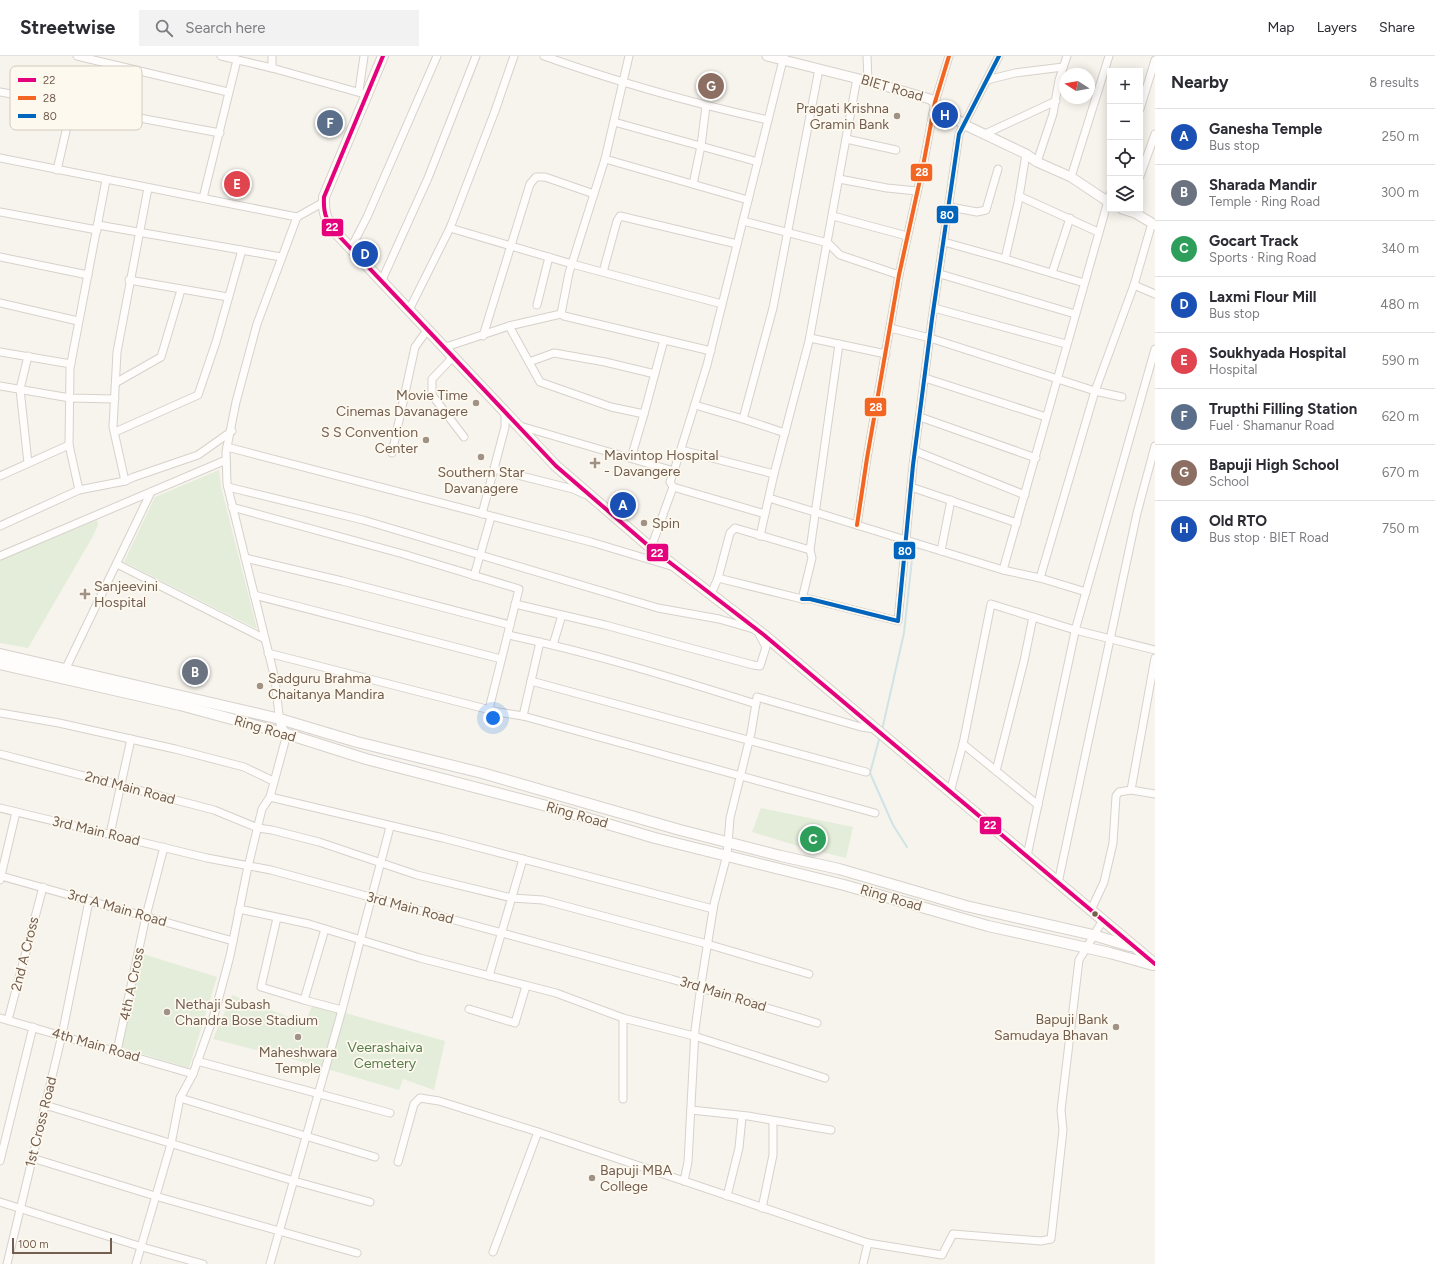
<!DOCTYPE html>
<html lang="en">
<head>
<meta charset="utf-8">
<style>
	body { margin:0; font-family:Figtree,sans-serif; background:#f2f2f3; color:#2b2b33 }
	.controls { position:absolute; right:12px; top:12px; display:grid; overflow:hidden; border-radius:0px; box-shadow:0 2px 10px #0003 }
	.controls button { width:36px; height:36px; display:grid; place-items:center; padding:0; border:0; border-bottom:1px solid #e1e1e2; background:#fff; color:#2b2b33; font:20px sans-serif }
	.compass { position:absolute; left:1059px; top:12px; width:36px; height:36px; border-radius:50%; background:#fff; box-shadow:0 2px 10px #0003; rotate:281deg }
	.scale { position:absolute; left:12px; bottom:10px; width:100px; box-sizing:border-box; padding-left:4px; border:2px solid #735e4f; border-top:0; font-size:11px; line-height:14px; white-space:nowrap; color:#735e4f; -webkit-text-stroke:3px #fef9ef; paint-order:stroke }
	.you { position:absolute; left:493px; top:662px; width:14px; height:14px; margin:-10px; border:3px solid #fff; border-radius:50%; background:#1a73e8; box-shadow:0 0 0 6px #1a73e833 }
	.badge { display:grid; place-items:center; width:26px; height:26px; border-radius:50%; background:#a19286; color:#fff; font-size:13px; font-weight:700 }
	.pin { position:absolute; translate:-50% -50%; border:2px solid #fff; box-shadow:0 1px 4px #0006 }
	.list { margin:0; padding:0; list-style:none }
	h2 { display:flex; justify-content:space-between; align-items:center; height:52px; margin:0; padding:0 16px; font-size:17px }
	h2 small { font-size:13px; font-weight:400; color:#7c7c81 }
	.list li { display:grid; grid-template-columns:26px 1fr auto; gap:12px; align-items:center; box-sizing:border-box; height:56px; padding:0 16px; border-top:1px solid #e1e1e2 }
	.list b { display:block; font-size:15px; white-space:nowrap }
	.list p { margin:0; font-size:13px; white-space:nowrap; color:#7c7c81 }
	.list em { font-size:13px; font-style:normal; color:#7c7c81 }
	.icon { flex:none; width:22px; height:22px; fill:none; stroke:currentColor; stroke-width:2; stroke-linecap:round; stroke-linejoin:round }
	.map { position:relative; flex:none; width:1155px; height:1208px; overflow:hidden }
	header { display:flex; align-items:center; gap:24px; box-sizing:border-box; height:56px; padding:0 20px; background:#fff; border-bottom:1px solid #e1e1e2 }
	header strong { font-size:19px }
	nav { display:flex; gap:22px; margin-inline-start:auto; font-size:14px }
	.search { width:280px; height:36px; background:#f2f2f3; display:flex; align-items:center; gap:10px; box-sizing:border-box; padding:0 14px; border-radius:0px; color:#7c7c81; font-size:15px }
	main { display:flex }
	aside { flex:1; background:#fff }
	.map>svg:first-child { display:block }
	.green { fill:#e3edd9 }
	.lines { fill:none; stroke-linecap:round; stroke-linejoin:round }
	.stream { stroke:#d0e3e6; stroke-width:2 }
	.minor-casing { stroke:#d6d1cb; stroke-width:9 }
	.tertiary-casing { stroke:#d6d1cb; stroke-width:11 }
	.secondary-casing { stroke:#d6d1cb; stroke-width:12 }
	.minor { stroke:#fefdfc; stroke-width:7 }
	.tertiary { stroke:#fefdfc; stroke-width:9 }
	.secondary { stroke:#fefdfc; stroke-width:10 }
	.bus-1-casing { stroke:#fef9ef; stroke-width:7 }
	.bus-2-casing { stroke:#fef9ef; stroke-width:7 }
	.bus-3-casing { stroke:#fef9ef; stroke-width:7 }
	.bus-1 { stroke:#e5007d; stroke-width:4 }
	.bus-2 { stroke:#f26522; stroke-width:4 }
	.bus-3 { stroke:#0065bd; stroke-width:4 }
	.poi-dot { fill:#a19286; stroke:#fef9ef; stroke-width:1.5 }
	.bus-dot { fill:#735e4f; stroke:#fef9ef; stroke-width:1.5 }
	.labels { text-anchor:middle; dominant-baseline:central; stroke-width:3.5; stroke-linejoin:round; paint-order:stroke }
	.street-label { font-size:14px; fill:#735e4f; stroke:#fef9ef }
	.poi-label { font-size:14px; fill:#735e4f; stroke:#fef9ef; text-anchor:start }
	.park-label { font-size:14px; fill:#567d4a; stroke:#fef9ef }
	.key { fill:#fef9ef; stroke:#d4cabf; stroke-width:1 }
	.key-label { font-size:11px; fill:#735e4f }
	.line-badge { stroke:#fef9ef; stroke-width:1.5 }
	.badge-label { font-size:11px; text-anchor:middle; font-weight:bold; fill:#fff }
</style>
</head>
<body>
<header>
<strong>Streetwise</strong>
<div class="search"><svg class="icon" aria-label="search" viewBox="0 0 24 24"><circle cx="10" cy="10" r="6"/><path d="M15 15l6 6"/></svg>Search here</div>
<nav><a>Map</a><a>Layers</a><a>Share</a></nav>
</header>
<main>
<div class="map">
<svg width="1155" height="1208" viewBox="0 0 1155 1208">
	<rect width="100%" height="100%" fill="#f7f4ed"/>
	<g class="green">
		<polygon points="219,414 221,431 257,573 124,506 155,441"/>
		<polygon points="97,464 98,469 93,480 28,592 0,587 0,504"/>
		<polygon points="761,752 853,771 846,802 798,790 752,776"/>
		<polygon points="143,898 217,921 189,1012 120,991"/>
		<polygon points="232,939 305,967 313,948 445,985 434,1034 403,1023 399,1034 296,1004 213,983"/>
	</g>
	<g class="lines">
		<g class="stream">
			<polyline points="882,674 904,577 913,494"/>
			<polyline points="880,680 870,717 893,769 907,791"/>
		</g>
		<defs>
			<g id="minor">
				<polyline points="77,0 228,36"/>
				<polyline points="221,0 272,12 368,39"/>
				<polyline points="272,0 272,12"/>
				<path d="M544,0C617,26 692,47 768,64"/>
				<polyline points="867,0 868,25"/>
				<polyline points="987,24 1015,17 1063,11"/>
				<polyline points="359,35 364,0"/>
				<polyline points="0,36 220,77"/>
				<polyline points="1140,53 1155,4"/>
				<polyline points="614,66 758,106"/>
				<polyline points="985,78 1056,45"/>
				<polyline points="846,83 896,94"/>
				<polyline points="0,102 297,161"/>
				<polyline points="605,103 748,144"/>
				<polyline points="1037,106 1053,58 1059,24 1067,0"/>
				<polyline points="57,114 72,49"/>
				<polyline points="1140,120 1155,78"/>
				<polyline points="1071,121 1109,0"/>
				<polyline points="839,123 887,132 917,135"/>
				<polyline points="693,128 701,90 706,50"/>
				<polyline points="1019,140 1098,176"/>
				<polyline points="203,142 237,4"/>
				<polyline points="950,151 977,156 986,154 998,113"/>
				<polyline points="0,156 97,174"/>
				<polyline points="833,160 907,180"/>
				<polyline points="743,165 828,187 840,199 899,219"/>
				<polyline points="98,169 281,201"/>
				<polyline points="450,172 572,208 722,248"/>
				<polyline points="944,186 1005,203 1018,147 1026,98"/>
				<polyline points="351,192 367,161 437,0"/>
				<polyline points="0,201 88,219"/>
				<polyline points="1005,203 1084,227"/>
				<polyline points="603,216 617,165 620,160 737,188"/>
				<polyline points="1052,217 1070,162"/>
				<polyline points="940,218 1075,258"/>
				<polyline points="129,224 228,241"/>
				<polyline points="382,224 428,122 476,0"/>
				<polyline points="1134,229 1155,238"/>
				<polyline points="0,247 78,265"/>
				<polyline points="537,249 549,201"/>
				<polyline points="934,252 1066,288"/>
				<polyline points="409,254 450,172 495,55 514,0"/>
				<polyline points="561,258 564,260 711,295"/>
				<polyline points="509,270 540,326 611,351 644,358 664,284"/>
				<polyline points="890,272 930,282 1095,335 1122,341"/>
				<polyline points="483,280 530,128 536,121 545,121 594,138"/>
				<polyline points="810,282 886,298"/>
				<polyline points="446,291 509,270 561,258 569,217 605,103 629,0"/>
				<polyline points="0,296 71,308"/>
				<polyline points="28,300 20,333 28,407"/>
				<polyline points="454,300 432,323 432,339 464,381"/>
				<polyline points="529,306 554,297 605,306 655,318"/>
				<polyline points="925,322 1046,361"/>
				<polyline points="117,326 161,301 181,234"/>
				<polyline points="0,330 70,342 115,343"/>
				<polyline points="695,349 743,363 773,252 819,13"/>
				<polyline points="920,361 1036,402"/>
				<polyline points="743,363 785,377"/>
				<polyline points="520,370 674,415 707,309 784,0"/>
				<polyline points="115,376 198,339 216,286 242,194"/>
				<polyline points="227,391 591,486 671,510"/>
				<polyline points="681,394 774,418 760,480"/>
				<polyline points="915,395 1025,439"/>
				<polyline points="392,397 415,291 428,273"/>
				<polyline points="631,402 644,358"/>
				<polyline points="494,413 573,433 584,438"/>
				<polyline points="674,415 670,426 673,431 765,458"/>
				<polyline points="774,418 809,285 857,22"/>
				<polyline points="0,420 69,389"/>
				<polyline points="125,425 113,371 117,296 148,132"/>
				<polyline points="228,431 363,464 658,552 719,563 757,574 766,591 760,610 753,609 605,569 515,548"/>
				<polyline points="911,431 1017,467"/>
				<polyline points="79,434 69,389 70,312 106,124"/>
				<polyline points="769,442 1003,514 1040,522 1086,536"/>
				<polyline points="232,451 403,498 519,533 489,653"/>
				<polyline points="482,458 505,371 505,354"/>
				<polyline points="857,469 867,402 899,219 923,110 935,46 949,0"/>
				<polyline points="0,470 79,434 125,425 134,421 198,399 232,375"/>
				<polyline points="651,492 673,431"/>
				<polyline points="941,495 951,444"/>
				<polyline points="0,500 226,404"/>
				<polyline points="245,502 342,525 510,569"/>
				<polyline points="117,508 265,583"/>
				<polyline points="1003,514 1110,138"/>
				<polyline points="474,520 491,461"/>
				<polyline points="718,522 802,543 812,502 810,494"/>
				<polyline points="1040,522 1095,335 1134,229 1152,167"/>
				<polyline points="711,538 718,522 730,477 735,472 810,494 839,288"/>
				<polyline points="254,539 501,603"/>
				<polyline points="802,543 810,543 898,565 913,409 932,263 959,78 999,0"/>
				<path d="M508,579C592,597 674,622 756,648"/>
				<polyline points="553,589 562,559"/>
				<polyline points="268,597 498,656 523,660 875,757"/>
				<polyline points="1155,602 1131,734 1155,738"/>
				<polyline points="65,614 151,436"/>
				<polyline points="531,625 866,716"/>
				<polyline points="0,657 59,667 175,693 244,711 273,725"/>
				<polyline points="523,660 540,586"/>
				<polyline points="963,688 1038,749"/>
				<polyline points="0,698 214,754 258,772 272,774 319,786 417,819 512,842 543,844 707,888 809,918"/>
				<polyline points="996,715 1024,605 1033,561"/>
				<polyline points="950,736 963,688 991,548 1075,574 1155,594"/>
				<polyline points="270,741 443,782 713,853"/>
				<polyline points="0,752 207,802 271,814 671,923 817,967"/>
				<polyline points="110,778 131,683"/>
				<polyline points="1027,800 1076,571 1155,293"/>
				<polyline points="1,820 233,885"/>
				<polyline points="0,824 16,756"/>
				<polyline points="1058,827 1137,457 1155,390"/>
				<polyline points="239,853 309,868 420,902 556,937 623,962 694,980 825,1022"/>
				<polyline points="1091,854 1104,826 1113,787 1116,740 1119,736 1131,734"/>
				<polyline points="277,862 261,931 304,944 325,873"/>
				<polyline points="489,920 523,803"/>
				<polyline points="304,944 342,954 390,771"/>
				<polyline points="469,953 515,967 526,930"/>
				<polyline points="0,962 193,1018"/>
				<polyline points="623,962 623,1043"/>
				<polyline points="8,964 43,831"/>
				<polyline points="117,995 146,860 164,791"/>
				<polyline points="197,1005 390,1057"/>
				<polyline points="180,1042 375,1101"/>
				<polyline points="45,1049 294,1125 370,1146"/>
				<polyline points="691,1054 748,1060 831,1074"/>
				<polyline points="32,1102 155,1140 357,1197"/>
				<polyline points="0,1105 33,971"/>
				<polyline points="398,1106 414,1048 420,1042 439,1045 538,1076 684,1125"/>
				<polyline points="727,1140 739,1092 742,1061"/>
				<polyline points="0,1146 142,1191 203,1208"/>
				<polyline points="762,1152 773,1099 773,1065"/>
				<polyline points="868,1187 942,1199 953,1178 1041,1185 1051,1183 1063,1074 1061,1054 1079,904 1103,864"/>
				<polyline points="493,1196 538,1076"/>
				<polyline points="7,1208 62,979 89,845"/>
				<polyline points="136,1208 171,1088 180,1042 193,1018 215,956 230,900 247,815 262,753 270,741 287,678 280,668 275,623 227,428 226,396 236,346 257,268 297,161 324,146"/>
				<polyline points="270,1208 342,954"/>
				<polyline points="863,1208 868,1187 684,1125 688,1106 695,974 702,922 714,848 727,799 730,762 751,677 757,641 861,671 875,673"/>
			</g>
			<g id="tertiary">
				<polyline points="767,0 871,26 930,43 963,68 1026,98 1037,106 1071,121 1110,147"/>
				<polyline points="1122,153 1135,157 1155,169"/>
			</g>
			<g id="secondary">
				<path d="M383,0L324,141C323,160 327,165 339,180L556,410L651,492L764,579L1155,908"/>
				<polyline points="0,598 280,663 357,686 482,717 680,774 781,800 839,813 966,850 1093,879 1130,890"/>
				<polyline points="0,608 180,649 287,678 366,703 543,749 655,782 844,829 988,870 1110,897 1153,909"/>
			</g>
		</defs>
		<use href="#minor" class="minor-casing"/>
		<use href="#tertiary" class="tertiary-casing"/>
		<use href="#secondary" class="secondary-casing"/>
		<use href="#minor" class="minor"/>
		<use href="#tertiary" class="tertiary"/>
		<use href="#secondary" class="secondary"/>
		<defs>
			<path id="bus-1" d="M383,0L324,141C323,160 327,165 339,180L556,410L651,492L764,579L1155,908"/>
			<polyline id="bus-2" points="857,469 867,402 899,219 923,110 935,46 949,0"/>
			<polyline id="bus-3" points="802,543 810,543 898,565 913,409 932,263 959,78 999,0"/>
		</defs>
		<use href="#bus-1" class="bus-1-casing"/>
		<use href="#bus-2" class="bus-2-casing"/>
		<use href="#bus-3" class="bus-3-casing"/>
		<use href="#bus-1" class="bus-1"/>
		<use href="#bus-2" class="bus-2"/>
		<use href="#bus-3" class="bus-3"/>
	</g>
	<g class="poi-dot">
		<circle cx="897" cy="60" r="4"/>
		<circle cx="476" cy="347" r="4"/>
		<circle cx="426" cy="384" r="4"/>
		<circle cx="481" cy="401" r="4"/>
		<path d="M593 401h4v4h4v4h-4v4h-4v-4h-4v-4h4z"/>
		<circle cx="644" cy="467" r="4"/>
		<path d="M83 532h4v4h4v4h-4v4h-4v-4h-4v-4h4z"/>
		<circle cx="260" cy="630" r="4"/>
		<circle cx="167" cy="956" r="4"/>
		<circle cx="1116" cy="971" r="4"/>
		<circle cx="298" cy="981" r="4"/>
		<circle cx="592" cy="1122" r="4"/>
	</g>
	<circle class="bus-dot" cx="1095" cy="858" r="3.5"/>
	<g class="labels">
		<g class="street-label">
			<text transform="translate(892 32) rotate(16)">BIET Road</text>
			<text transform="translate(265 673) rotate(16)">Ring Road</text>
			<text transform="translate(130 732) rotate(15)">2nd Main Road</text>
			<text transform="translate(577 759) rotate(16)">Ring Road</text>
			<text transform="translate(96 775) rotate(13)">3rd Main Road</text>
			<text transform="translate(891 842) rotate(16)">Ring Road</text>
			<text transform="translate(117 852) rotate(16)">3rd A Main Road</text>
			<text transform="translate(410 852) rotate(15)">3rd Main Road</text>
			<text transform="translate(25 898) rotate(-76)">2nd A Cross</text>
			<text transform="translate(132 928) rotate(-78)">4th A Cross</text>
			<text transform="translate(723 938) rotate(17)">3rd Main Road</text>
			<text transform="translate(96 989) rotate(16)">4th Main Road</text>
			<text transform="translate(41 1066) rotate(-76)">1st Cross Road</text>
		</g>
		<g class="poi-label">
			<text x="889" y="52" text-anchor="end">Pragati Krishna<tspan x="889" dy="16">Gramin Bank</tspan></text>
			<text x="468" y="339" text-anchor="end">Movie Time<tspan x="468" dy="16">Cinemas Davanagere</tspan></text>
			<text x="418" y="376" text-anchor="end">S S Convention<tspan x="418" dy="16">Center</tspan></text>
			<text x="604" y="399">Mavintop Hospital<tspan x="604" dy="16">- Davangere</tspan></text>
			<text x="481" y="416" text-anchor="middle">Southern Star<tspan x="481" dy="16">Davanagere</tspan></text>
			<text x="652" y="467">Spin</text>
			<text x="94" y="530">Sanjeevini<tspan x="94" dy="16">Hospital</tspan></text>
			<text x="268" y="622">Sadguru Brahma<tspan x="268" dy="16">Chaitanya Mandira</tspan></text>
			<text x="175" y="948">Nethaji Subash<tspan x="175" dy="16">Chandra Bose Stadium</tspan></text>
			<text x="1108" y="963" text-anchor="end">Bapuji Bank<tspan x="1108" dy="16">Samudaya Bhavan</tspan></text>
			<text x="298" y="996" text-anchor="middle">Maheshwara<tspan x="298" dy="16">Temple</tspan></text>
			<text x="600" y="1114">Bapuji MBA<tspan x="600" dy="16">College</tspan></text>
		</g>
		<g class="park-label">
			<text x="385" y="991">Veerashaiva<tspan x="385" dy="16">Cemetery</tspan></text>
		</g>
	</g>
	<rect x="10" y="10" width="132" height="64" rx="6" class="key"/>
	<rect x="18" y="22" width="18" height="4" fill="#e5007d"/>
	<rect x="18" y="40" width="18" height="4" fill="#f26522"/>
	<rect x="18" y="58" width="18" height="4" fill="#0065bd"/>
	<g class="key-label">
		<text x="43" y="28">22</text>
		<text x="43" y="46">28</text>
		<text x="43" y="64">80</text>
	</g>
	<g class="line-badge">
		<rect x="910" y="107" width="23" height="19" rx="4" fill="#f26522"/>
		<rect x="936" y="149" width="23" height="19" rx="4" fill="#0065bd"/>
		<rect x="321" y="162" width="23" height="19" rx="4" fill="#e5007d"/>
		<rect x="864" y="341" width="23" height="20" rx="4" fill="#f26522"/>
		<rect x="893" y="485" width="23" height="19" rx="4" fill="#0065bd"/>
		<rect x="646" y="487" width="23" height="19" rx="4" fill="#e5007d"/>
		<rect x="979" y="760" width="23" height="19" rx="4" fill="#e5007d"/>
	</g>
	<g class="badge-label">
		<text x="922" y="120">28</text>
		<text x="947" y="163">80</text>
		<text x="332" y="175">22</text>
		<text x="876" y="355">28</text>
		<text x="905" y="499">80</text>
		<text x="657" y="501">22</text>
		<text x="990" y="773">22</text>
	</g>
</svg>
<div class="controls">
<button>+</button>
<button>−</button>
<button><svg class="icon" aria-label="locate" viewBox="0 0 24 24"><circle cx="12" cy="12" r="6"/><path d="M12 2v4M12 18v4M2 12h4M18 12h4"/></svg></button>
<button><svg class="icon" aria-label="layers" viewBox="0 0 24 24"><path d="M12 4l9 5-9 5-9-5zM3 14l9 5 9-5"/></svg></button>
</div>
<svg class="compass" viewBox="-18 -18 36 36"><path d="M0-13l5 13h-10z" fill="#e53935"/><path d="M0 13l5-13h-10z" fill="#7c7c81"/></svg>
<div class="scale">100 m</div>
<div class="you"></div>
<div class="pin badge" style="left:623px;top:449px;background:#1a4fb4">A</div>
<div class="pin badge" style="left:195px;top:616px;background:#6b7280">B</div>
<div class="pin badge" style="left:813px;top:783px;background:#2e9e5b">C</div>
<div class="pin badge" style="left:365px;top:198px;background:#1a4fb4">D</div>
<div class="pin badge" style="left:237px;top:128px;background:#e0444e">E</div>
<div class="pin badge" style="left:330px;top:67px;background:#5c6f8a">F</div>
<div class="pin badge" style="left:711px;top:30px;background:#8d6e63">G</div>
<div class="pin badge" style="left:945px;top:59px;background:#1a4fb4">H</div>
</div>
<aside>
<h2>Nearby<small>8 results</small></h2>
<ul class="list">
<li><span class="badge" style="background:#1a4fb4">A</span><div><b>Ganesha Temple</b><p>Bus stop</p></div><em>250 m</em></li>
<li><span class="badge" style="background:#6b7280">B</span><div><b>Sharada Mandir</b><p>Temple · Ring Road</p></div><em>300 m</em></li>
<li><span class="badge" style="background:#2e9e5b">C</span><div><b>Gocart Track</b><p>Sports · Ring Road</p></div><em>340 m</em></li>
<li><span class="badge" style="background:#1a4fb4">D</span><div><b>Laxmi Flour Mill</b><p>Bus stop</p></div><em>480 m</em></li>
<li><span class="badge" style="background:#e0444e">E</span><div><b>Soukhyada Hospital</b><p>Hospital</p></div><em>590 m</em></li>
<li><span class="badge" style="background:#5c6f8a">F</span><div><b>Trupthi Filling Station</b><p>Fuel · Shamanur Road</p></div><em>620 m</em></li>
<li><span class="badge" style="background:#8d6e63">G</span><div><b>Bapuji High School</b><p>School</p></div><em>670 m</em></li>
<li><span class="badge" style="background:#1a4fb4">H</span><div><b>Old RTO</b><p>Bus stop · BIET Road</p></div><em>750 m</em></li>
</ul>
</aside>
</main>
</body>
</html>
